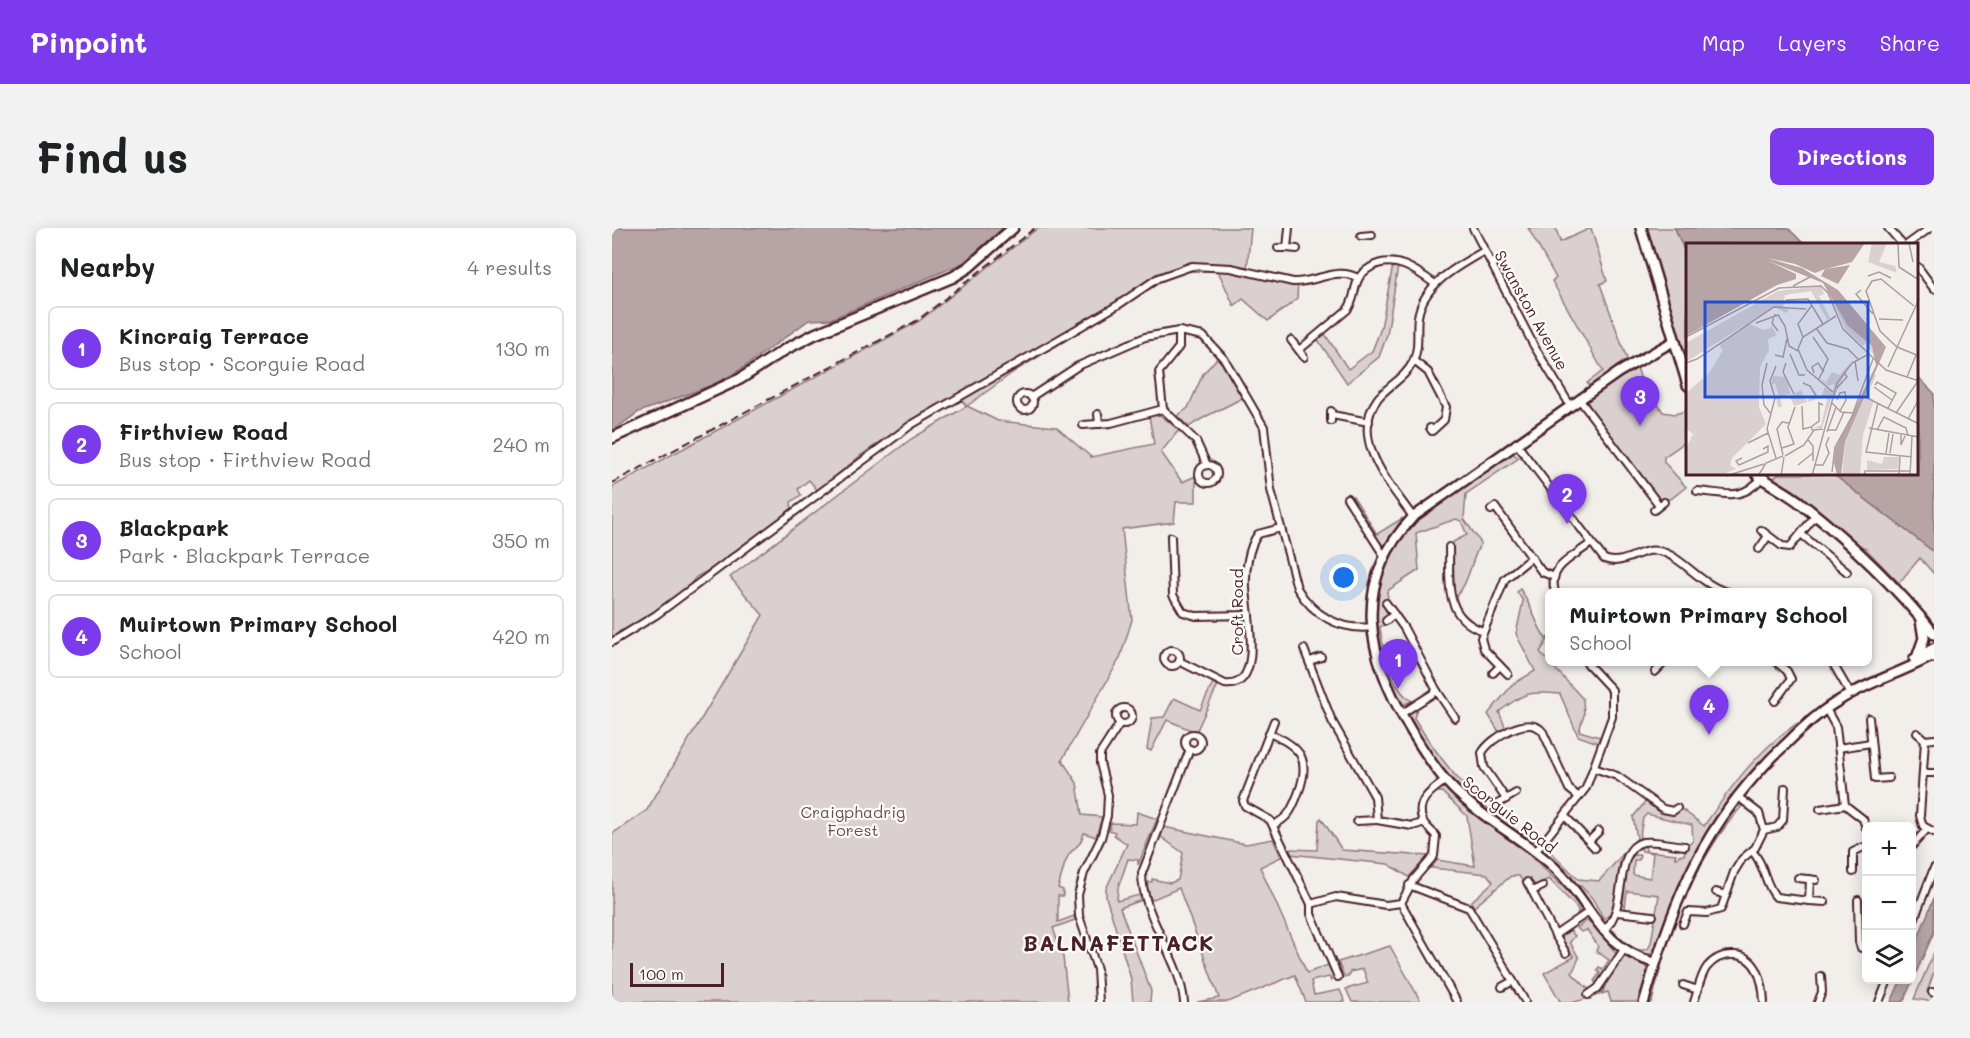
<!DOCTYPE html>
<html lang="en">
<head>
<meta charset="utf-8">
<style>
	body { margin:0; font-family:Mali,sans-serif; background:#f2f2f2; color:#202124 }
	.controls { position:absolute; right:18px; bottom:18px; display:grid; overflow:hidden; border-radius:9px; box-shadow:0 3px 15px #0003 }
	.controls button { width:54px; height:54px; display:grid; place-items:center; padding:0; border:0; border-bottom:2px solid #e0e0e0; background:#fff; color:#202124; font:30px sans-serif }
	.scale { position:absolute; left:18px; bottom:15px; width:94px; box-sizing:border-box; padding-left:6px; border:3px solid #4a1f2b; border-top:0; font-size:16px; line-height:21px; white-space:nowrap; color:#4a1f2b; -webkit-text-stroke:4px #fdfcf7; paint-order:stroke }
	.you { position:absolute; left:732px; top:350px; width:21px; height:21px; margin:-15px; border:4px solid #fff; border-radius:50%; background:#1a73e8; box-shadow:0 0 0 9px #1a73e833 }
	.badge { display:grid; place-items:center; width:39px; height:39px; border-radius:50%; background:#7c3aed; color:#fff; font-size:20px; font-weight:700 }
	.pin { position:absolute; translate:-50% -50px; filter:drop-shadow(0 2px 3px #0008) }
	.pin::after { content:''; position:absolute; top:32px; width:21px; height:18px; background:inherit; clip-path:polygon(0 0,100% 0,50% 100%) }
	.popup { position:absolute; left:933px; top:360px; width:327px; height:78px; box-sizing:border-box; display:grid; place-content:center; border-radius:9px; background:#fff; filter:drop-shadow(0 2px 4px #0005); font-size:20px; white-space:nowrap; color:#757577 }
	.popup b { font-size:22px; color:#202124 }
	.popup::after { content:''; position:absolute; left:50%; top:100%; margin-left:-12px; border:12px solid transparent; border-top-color:#fff }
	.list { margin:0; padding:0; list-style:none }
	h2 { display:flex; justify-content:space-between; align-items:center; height:78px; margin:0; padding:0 24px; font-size:26px }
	h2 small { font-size:20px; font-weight:400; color:#757577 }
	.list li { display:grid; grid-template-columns:39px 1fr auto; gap:18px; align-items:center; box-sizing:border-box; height:84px; margin:0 12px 12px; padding:0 12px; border:2px solid #e0e0e0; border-radius:9px }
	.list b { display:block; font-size:22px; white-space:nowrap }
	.list p { margin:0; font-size:20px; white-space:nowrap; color:#757577 }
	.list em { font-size:20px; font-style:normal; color:#757577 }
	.icon { flex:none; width:33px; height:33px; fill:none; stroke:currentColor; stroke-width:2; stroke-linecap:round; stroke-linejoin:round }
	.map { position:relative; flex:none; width:1322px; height:774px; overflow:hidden; border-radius:9px }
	header { display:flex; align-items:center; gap:36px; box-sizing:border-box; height:84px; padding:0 30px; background:#7c3aed; color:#fff }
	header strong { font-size:28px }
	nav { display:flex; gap:33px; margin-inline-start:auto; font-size:21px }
	.intro { display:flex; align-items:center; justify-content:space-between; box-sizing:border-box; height:144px; padding:0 36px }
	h1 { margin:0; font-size:42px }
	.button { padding:15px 27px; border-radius:9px; background:#7c3aed; color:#fff; font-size:21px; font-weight:700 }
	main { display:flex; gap:36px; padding:0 36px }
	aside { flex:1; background:#fff; border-radius:9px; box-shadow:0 3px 15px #0003 }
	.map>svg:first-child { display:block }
	.green { fill:#d9d0cf; stroke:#92787d; stroke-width:1.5 }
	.water { fill:#b7a5a6; stroke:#8b6f75; stroke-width:1.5 }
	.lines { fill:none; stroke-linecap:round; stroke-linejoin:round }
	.street-casing { stroke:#4a1f2b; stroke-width:10 }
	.secondary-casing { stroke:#4a1f2b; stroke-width:13 }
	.primary-casing { stroke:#4a1f2b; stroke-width:14 }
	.street { stroke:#fdfcf7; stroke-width:6 }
	.secondary { stroke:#fdfcf7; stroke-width:8 }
	.primary { stroke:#fdfcf7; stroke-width:9 }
	.rail { stroke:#4a1f2b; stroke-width:2; stroke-dasharray:9 4.5; stroke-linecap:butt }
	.labels { text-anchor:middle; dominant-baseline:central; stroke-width:4.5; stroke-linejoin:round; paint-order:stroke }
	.street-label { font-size:16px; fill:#4a1f2b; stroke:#fdfcf7 }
	.park-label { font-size:16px; fill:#6e4b54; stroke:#fdfcf7 }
	.district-label { font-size:22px; font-weight:bold; letter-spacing:1.5px; fill:#4a1f2b; stroke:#fdfcf7 }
	.inset-road { fill:none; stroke:#af9c9e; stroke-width:1.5 }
	.view { fill:#1d4ed8; fill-opacity:0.15; stroke:#1d4ed8; stroke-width:3 }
	.inset-edge { fill:none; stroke:#4a1f2b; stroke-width:3 }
</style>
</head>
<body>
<header>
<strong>Pinpoint</strong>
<nav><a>Map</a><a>Layers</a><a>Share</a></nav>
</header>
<div class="intro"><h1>Find us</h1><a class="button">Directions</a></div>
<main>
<aside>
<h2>Nearby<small>4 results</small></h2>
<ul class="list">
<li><span class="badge">1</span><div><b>Kincraig Terrace</b><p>Bus stop · Scorguie Road</p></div><em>130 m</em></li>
<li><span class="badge">2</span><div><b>Firthview Road</b><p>Bus stop · Firthview Road</p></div><em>240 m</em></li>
<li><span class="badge">3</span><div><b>Blackpark</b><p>Park · Blackpark Terrace</p></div><em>350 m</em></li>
<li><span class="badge">4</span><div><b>Muirtown Primary School</b><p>School</p></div><em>420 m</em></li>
</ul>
</aside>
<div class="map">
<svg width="1322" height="774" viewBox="0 0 1322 774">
	<rect width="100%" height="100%" fill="#f2efeb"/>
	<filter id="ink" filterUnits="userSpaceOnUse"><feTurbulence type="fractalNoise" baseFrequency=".0167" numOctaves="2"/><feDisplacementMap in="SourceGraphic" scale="12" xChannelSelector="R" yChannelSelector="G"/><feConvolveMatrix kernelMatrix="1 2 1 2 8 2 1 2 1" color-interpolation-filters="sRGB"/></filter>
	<g filter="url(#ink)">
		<g class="green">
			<polygon points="426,0 639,0 635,41 686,52 685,71 656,93 631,71 622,78 606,43 573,43 552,52 403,143 355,178 386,193 444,199 479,229 542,216 537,188 548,187 567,202 549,224 570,254 584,248 584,274 564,274 562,294 510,301 520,392 508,430 450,532 465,555 470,587 490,589 484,609 472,605 468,615 457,626 453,635 446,660 451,662 451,668 446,668 446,694 462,688 463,692 441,700 451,729 456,774 0,774 0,606 35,582 151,387 118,349 299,211 355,178 346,169 292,198 249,227 206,263 197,252 186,261 189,267 179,274 180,282 99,341 84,349 75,360 31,394 8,403 0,411 0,259 307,93"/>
			<polygon points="916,0 944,0 948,14 979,0 995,53 988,56 1015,131 978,158 975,155 991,143 940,53 944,50"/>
			<polygon points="1033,0 1063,0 1076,31 1076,130 1066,113"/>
			<polygon points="781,37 786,38 775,107 767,129 735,155 706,112 713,106 736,141 760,123 769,100"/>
			<path d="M606,129L630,170C611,181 595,186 577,199L565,188L576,180L591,146Z"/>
			<polygon points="1025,139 1028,149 1051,184 1063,186 1076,182 1076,212 1052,229 1052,234 1074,259 1059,271 1046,271 982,186 975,173"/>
			<path d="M899,224L907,230L854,266L852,291L869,315C858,333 858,356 842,370L841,314L855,307L849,293L844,291L804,305L807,342L775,363L776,371L771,376L776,387L771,391L774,396L768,399C771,422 779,461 800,473L790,477L787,474C780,458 770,440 767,423C746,311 821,279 899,224Z"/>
			<polygon points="1166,246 1221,246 1322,324 1322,346 1308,330 1287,355 1254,321 1234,309 1185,267 1160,252"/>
			<polygon points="741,268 765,306 791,290 771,319 737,270"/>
			<path d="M908,361C920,377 923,395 934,411L938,408L928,424L971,471L972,487L967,503L988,509L986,515L966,508L948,466C918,463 912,464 887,484L894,501L887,504L876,486L901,456L923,443L904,406L911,373L905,364Z"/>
			<polygon points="601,455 606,457 585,502 579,502 555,492 539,523 535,521 540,490 552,489 562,470 588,482"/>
			<path d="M805,480L802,490C833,540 869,584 922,613L920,615L880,589L838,554L797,491V487Z"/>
			<path d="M1186,495L1189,497C1140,543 1097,592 1069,653C1059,674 1051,708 1040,726L1022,725L999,705L1001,702C1008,711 1023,726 1036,721L1039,715L1047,667L1015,663L1013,681L1011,676L1015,636L1022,627H1028L1027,632H1022L1021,647L1038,650L1041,625L1030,623L1028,619L1033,617L1034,623L1064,626L1063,630H1066L1067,627H1072L1074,618L1081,613L1080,597L1035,586L1031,590L1027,613L1008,634L1001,684L992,691L980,670L969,658L965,659L934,627L937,615V622L966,651L987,653L1025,610L1021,589L1034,573L1051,585H1064L1067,579L1092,598C1117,561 1148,519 1186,495Z"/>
			<polygon points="833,559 924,628 922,631 957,665 969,681 965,688 966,681 937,651 923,657 917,651 911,654 907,648 899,648 862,679 859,674 881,654 875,646 819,640 825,632 863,638 855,588 830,564 823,564"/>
			<path d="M1125,577L1130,578C1082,633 1056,703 1040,774H1037C1055,714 1079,622 1125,577Z"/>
			<polygon points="525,584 545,591 526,637 526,632 516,631 506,660 505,673 527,667 530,672 508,680 539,763 538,774 521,774 519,751 494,669 494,661 515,616 502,607 503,604 497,602 499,595 524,596"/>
			<polygon points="709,590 730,622 816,628 797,649 776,636 678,626 677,621 705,622 707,592"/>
			<polygon points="552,599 634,616 661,611 669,629 648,639 695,745 716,737 721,747 719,753 717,749 699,753 702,767 728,762 733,774 694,774 683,747 616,774 585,774 607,770 567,660 539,672 534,654 540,654 540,651 558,655 566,652 571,625 548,608"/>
			<polygon points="974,693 981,695 1006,728 986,757 982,753 988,745 985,742 987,739 991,741 997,732 984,723 986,718 975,702 969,704 965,700"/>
			<polygon points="958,702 963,708 958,714 967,730 960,745 975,760 991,764 994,754 1011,728 1034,738 1036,744 1028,774 999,774 996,764 963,774 946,774 948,773 932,745 962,729 949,710"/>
			<polygon points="778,718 809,774 740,774 734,761 756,755 751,741 738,744 737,748 732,749 726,734"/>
			<polygon points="1322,724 1322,744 1315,764 1322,768 1322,774 1302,771"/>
		</g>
		<g class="water">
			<polygon points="0,0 391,0 351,35 219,91 197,92 128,142 103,156 27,184 0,203"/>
			<polygon points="1063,0 1176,0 1192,16 1076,16 1076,31"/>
			<polygon points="1306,149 1322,165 1322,324 1221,246 1306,246"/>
			<polygon points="1322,670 1322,704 1291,774 1279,774 1289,752 1300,752 1300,725"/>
		</g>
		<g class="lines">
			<defs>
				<g id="street">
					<polyline points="861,0 922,118 958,177"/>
					<polyline points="1276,0 1290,16"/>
					<polyline points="749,8 760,7"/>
					<polyline points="1296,16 1318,0"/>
					<polyline points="666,20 675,20 677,0"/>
					<polyline points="675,20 685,21"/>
					<polyline points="1306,39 1322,61"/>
					<polyline points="567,103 567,119 547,144 551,181 584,213 595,237"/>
					<polyline points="679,112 692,129"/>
					<path d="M687,122L735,82C743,73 741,62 746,52C748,46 754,42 759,39C782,26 804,42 823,56"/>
					<polyline points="802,133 816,144 834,179 832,192 820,203 818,200"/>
					<circle cx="413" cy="174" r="8"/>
					<path d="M419,169L466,138L533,109L567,103L591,108L613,132L652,199L659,262L685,360C701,387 728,403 760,399"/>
					<polyline points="967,171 1047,277"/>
					<polyline points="486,186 487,196"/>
					<polyline points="720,187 757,194"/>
					<polyline points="719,193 719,183"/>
					<polyline points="471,197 499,195 551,181"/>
					<path d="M904,215L992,331C1013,339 1028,319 1047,323C1069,327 1089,358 1116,364"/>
					<circle cx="596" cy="246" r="9"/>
					<path d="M1085,263C1115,265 1128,274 1150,250"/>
					<polyline points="735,270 771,326"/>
					<polyline points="879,282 883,279 930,344 940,348"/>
					<polyline points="1042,282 1052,274"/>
					<path d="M801,289C778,256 736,211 766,170C777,157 793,150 801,134C808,119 804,104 806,89C811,56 846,38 872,23"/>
					<polyline points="1149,302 1170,318 1178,319 1204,287"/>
					<polyline points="1189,306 1235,344"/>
					<polyline points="559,309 561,367 571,384 584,388 637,387"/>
					<path d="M837,319C838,354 831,389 871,403"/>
					<polyline points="1147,321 1156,308"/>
					<path d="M943,364C935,339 960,330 978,316"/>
					<polyline points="774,375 792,400 825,463 789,486"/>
					<polyline points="774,393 782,386"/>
					<path d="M0,414L44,387L299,197L506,77L546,50L580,38L619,40L681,54C705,55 724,38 746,50"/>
					<polyline points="692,421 720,493 763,569 765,592 800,598 811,595"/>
					<circle cx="560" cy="430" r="8"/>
					<path d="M567,433L613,456C653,461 635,383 634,360C633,344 636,320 646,306L669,300"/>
					<polyline points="698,433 709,429"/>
					<polyline points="1220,434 1238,465"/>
					<polyline points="1043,444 1050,437 1047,434"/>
					<polyline points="881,445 888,438"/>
					<polyline points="896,446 872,421 869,410 893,351 920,329"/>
					<polyline points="825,463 843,490"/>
					<polyline points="1163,473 1179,451 1175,443 1164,434"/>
					<circle cx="512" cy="488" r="8"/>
					<polyline points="1214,481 1224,499 1233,577"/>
					<polyline points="1257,490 1263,551 1277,550"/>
					<polyline points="662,493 631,573 633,578 658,592 699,676 699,686 726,749"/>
					<path d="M657,505C690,519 699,532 686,566C680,581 677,590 661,597"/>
					<polyline points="1305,505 1313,512"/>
					<circle cx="581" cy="514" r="8"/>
					<polyline points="1322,511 1313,512 1308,588 1311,598 1322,604"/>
					<polyline points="1226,520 1259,515"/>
					<polyline points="982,540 1005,548 1051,581 1061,583 1065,580"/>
					<polyline points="1311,545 1322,545"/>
					<polyline points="894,571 904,565"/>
					<path d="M884,577L894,571L872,539L870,525C878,510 918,485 931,504L957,561L967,569"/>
					<polyline points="1208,581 1233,577 1251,591 1254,600"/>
					<polyline points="953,588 983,620"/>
					<polyline points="745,593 765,592"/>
					<polyline points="1152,602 1165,599 1171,592 1173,560"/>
					<polyline points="977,613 987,603"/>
					<polyline points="1300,618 1315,601"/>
					<polyline points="924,623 974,560 1000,489 1000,462 974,434"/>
					<path d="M1140,623C1153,636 1152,656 1164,669L1197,673L1198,651"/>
					<polyline points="1241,644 1241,624 1254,618"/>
					<polyline points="1186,650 1204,652"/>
					<polyline points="915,654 920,663"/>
					<polyline points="797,657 857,680 913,773"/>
					<polyline points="931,658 920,663 943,707 978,683"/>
					<polyline points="1104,664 1114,667"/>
					<polyline points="1246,672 1247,714 1249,720 1254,720"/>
					<polyline points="1197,673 1213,674"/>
					<path d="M789,675L802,651L822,628L824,608C820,603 813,598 811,593C802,574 820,562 833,553"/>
					<polyline points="789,675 845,774"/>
					<polyline points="699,676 724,669 774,677 789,675"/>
					<polyline points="1005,684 1041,688"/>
					<polyline points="1071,696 1076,684 1095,685 1109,681 1122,644 1130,631 1143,620 1152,602 1147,585 1125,568"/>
					<polyline points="1300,697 1322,640"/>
					<path d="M991,703C1018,681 1000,621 1031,614C1043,612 1061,617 1073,618"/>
					<polyline points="943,707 954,725"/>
					<polyline points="1071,757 1086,762"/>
					<polyline points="890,759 901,753"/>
					<polyline points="1320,764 1322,765"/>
					<polyline points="976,767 986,760 1011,723"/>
					<polyline points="487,774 485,741 467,688 466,667 472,645 489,610 495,588 496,567 488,535 488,526 508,495"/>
					<path d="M572,774C568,729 530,690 530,645L578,521"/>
					<path d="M1082,774C1086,763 1088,748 1095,739C1101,732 1109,727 1119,727C1145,725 1151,753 1152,774"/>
					<polyline points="1206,774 1210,764 1209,748"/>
					<polyline points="1267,774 1276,752"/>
				</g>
				<g id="secondary">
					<polyline points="1302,431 1322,420"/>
					<path d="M1043,735C987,719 982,678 944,641C915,613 879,596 850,569C828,550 813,525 798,501C755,429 738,355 801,289L1007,144L1062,113"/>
					<path d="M1032,774C1062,669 1093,591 1175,515C1191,499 1208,483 1228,472C1258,453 1292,444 1322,427"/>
				</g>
				<g id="primary">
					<polyline points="1029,0 1076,157"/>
					<polyline points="0,210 128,151 174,121 203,106 341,49 357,39 401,0"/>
					<path d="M1145,246C1160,258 1177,265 1191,277C1239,315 1284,358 1322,406"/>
					<polyline points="1319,429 1322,429"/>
					<polyline points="1305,430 1312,410 1309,392"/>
				</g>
			</defs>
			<use href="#street" class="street-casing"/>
			<use href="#secondary" class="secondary-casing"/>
			<use href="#primary" class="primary-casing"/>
			<use href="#street" class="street"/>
			<use href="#secondary" class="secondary"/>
			<use href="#primary" class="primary"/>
			<polyline class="rail" points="0,255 306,92 423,0"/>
		</g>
	</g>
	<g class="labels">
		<g class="street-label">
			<text transform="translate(920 82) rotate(61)">Swanston Avenue</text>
			<text transform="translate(624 384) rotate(-90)">Croft Road</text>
			<text transform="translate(898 586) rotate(38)">Scorguie Road</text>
		</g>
		<g class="park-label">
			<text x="241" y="583">Craigphadrig<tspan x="241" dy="18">Forest</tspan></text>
		</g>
		<g class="district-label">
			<text x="507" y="714">BALNAFETTACK</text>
		</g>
	</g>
	<g transform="translate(1074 15)">
		<rect width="232" height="232" fill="#f2efeb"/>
		<path d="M186,0H201L193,19L209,23L211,30L182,19ZM135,43L138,51L133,53L144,75L137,79L141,76L125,48L99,52L97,64L103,67L100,70L89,64L63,81L78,87L85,85V82L91,92L82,96L83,107L74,124L73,164L80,181L46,215L44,222L50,226L35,232L0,233V205L7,191L0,186V150L23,130L37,107L33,102L62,80L0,119V100L92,48ZM139,43L146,50L162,83L186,103L190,116L180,100L177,103L160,87ZM164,120L146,159L147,151L136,185H127L135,182L142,153L108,163L103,151L94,154L96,164H92L90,154L93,153L89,140L85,142L87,133L100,134L105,153L115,147L121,159L126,152L129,156L135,154L139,144L147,147L148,141L142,143L134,136L140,139L146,129L154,132ZM188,131L190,132L181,153L188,157L177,192L174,232L156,233L159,200ZM198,214H213L212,226L181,227V217L196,221Z" fill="#d9d0cf"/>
		<path d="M0,0H179L166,19L140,26L164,22L152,41L135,33L139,26L129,30L109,21L81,15L116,25L152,47L200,104L159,199L155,232H151L148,220L149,206L190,122L186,103L162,83L137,40L80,17L110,31V36L91,42L0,93Z" fill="#b7a5a6"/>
		<path class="inset-road" d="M212,0L213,24M223,0L227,19M213,24L233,37M182,33L193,29L205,35M107,43L124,34M175,47L170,51L187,71M100,57L122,56L137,81M228,63L195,36L186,38L180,48L194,88L211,104L233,113M89,71L86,80L92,88M193,76L217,77M70,80L92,72L99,83L103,103L112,108M130,85L141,100L162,106L172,116M0,94L93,45L135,43L142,50L157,86L200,127L233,138M117,94L112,81L126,62M127,94L142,116L133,136M104,111L113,132H119M89,112L97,114L101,96M169,118L172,138M0,120L11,116L88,64L120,66M81,120L76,142L78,162L85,171M100,120L97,129L108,151M90,123L84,138L89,155L81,186L90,215M202,124L233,56M128,130L126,124L132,120L138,129M221,134L230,112M117,140L124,143L131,154M189,142L191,139L210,150L202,165M188,144L206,157M151,145L161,134L158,129M147,149L121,127L112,106L117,94L150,73M181,155L233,181M151,157L154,150L159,149L160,157L154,168M145,159L155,169L167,170L187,116M192,160L180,209L226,214M116,163L117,186L125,184L127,188M210,170L232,138M222,176L233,156M125,184L133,178V160L137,162M183,185L233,194M142,187H150L158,169M191,187L198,174L220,185L222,193M141,189L150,164M215,192V202L219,193M122,197L127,203V218M62,200L82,190M96,205L108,201L102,184L109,164M200,210L203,190M204,210L207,191M97,212L91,186L96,179L103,180M99,213L118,202L128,187L137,186M56,215L50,218L53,222L82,209V203L77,206M112,222L127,210M128,222H137L143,210L140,202L143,194M146,229L149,204L168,170M40,233L78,221M72,233L80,220L97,213M95,233L98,214M126,233L151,140L166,120L183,111M178,233L179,228H225M213,233L214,213M224,233L226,193"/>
		<path class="view" d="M19,59H182V154H19Z"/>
		<rect width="232" height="232" class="inset-edge"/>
	</g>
</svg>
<div class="controls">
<button>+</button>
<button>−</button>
<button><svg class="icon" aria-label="layers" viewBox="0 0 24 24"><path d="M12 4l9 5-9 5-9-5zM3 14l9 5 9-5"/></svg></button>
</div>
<div class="scale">100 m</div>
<div class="you"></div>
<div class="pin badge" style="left:786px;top:461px">1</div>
<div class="pin badge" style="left:955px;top:296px">2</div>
<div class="pin badge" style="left:1028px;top:198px">3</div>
<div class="pin badge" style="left:1097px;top:507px">4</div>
<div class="popup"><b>Muirtown Primary School</b>School</div>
</div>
</main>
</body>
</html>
